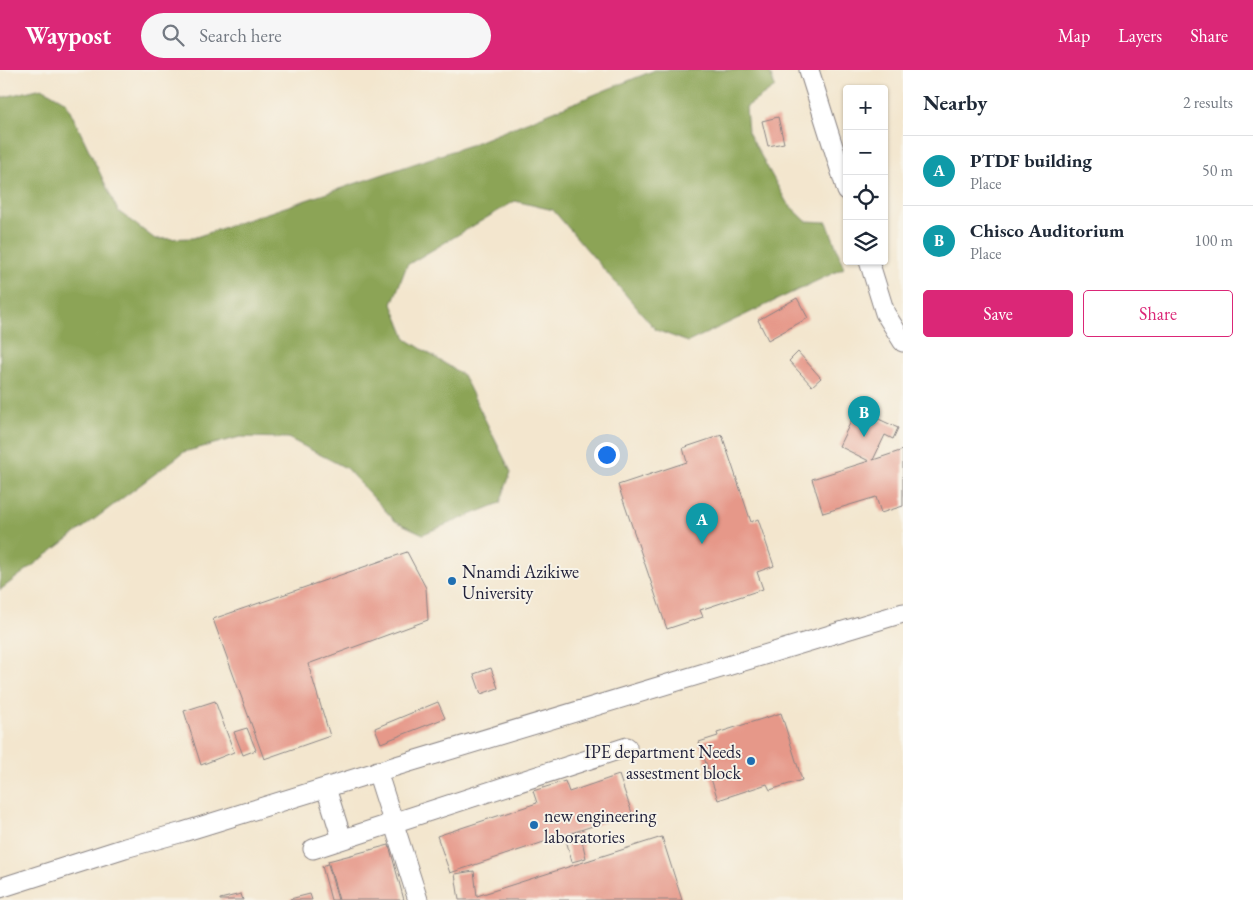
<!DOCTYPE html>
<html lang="en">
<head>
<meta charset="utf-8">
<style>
	body { margin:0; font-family:"EB Garamond",serif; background:#f6f6f7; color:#1f2937 }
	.controls { position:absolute; right:15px; top:15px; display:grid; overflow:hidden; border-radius:5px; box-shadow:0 1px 4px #0004 }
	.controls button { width:45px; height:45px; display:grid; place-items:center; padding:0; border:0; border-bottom:1px solid #e0e1e3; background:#fff; color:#1f2937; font:25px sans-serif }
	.you { position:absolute; left:606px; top:384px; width:18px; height:18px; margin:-12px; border:4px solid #fff; border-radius:50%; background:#1a73e8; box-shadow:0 0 0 8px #1a73e833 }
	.badge { display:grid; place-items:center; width:32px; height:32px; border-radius:50%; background:#db2777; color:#fff; font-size:16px; font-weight:700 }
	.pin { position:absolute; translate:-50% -41px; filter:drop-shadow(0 1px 2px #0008) }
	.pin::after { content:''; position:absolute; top:26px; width:18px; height:15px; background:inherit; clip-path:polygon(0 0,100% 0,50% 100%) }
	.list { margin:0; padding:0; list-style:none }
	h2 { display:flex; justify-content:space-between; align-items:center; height:65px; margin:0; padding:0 20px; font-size:21px }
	h2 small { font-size:16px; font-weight:400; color:#747a83 }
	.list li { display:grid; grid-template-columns:32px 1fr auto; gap:15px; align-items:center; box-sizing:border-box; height:70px; padding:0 20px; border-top:1px solid #e0e1e3 }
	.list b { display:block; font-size:19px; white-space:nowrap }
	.list p { margin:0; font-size:16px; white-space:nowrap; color:#747a83 }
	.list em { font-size:16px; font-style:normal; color:#747a83 }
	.actions { display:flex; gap:10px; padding:15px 20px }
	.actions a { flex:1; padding:11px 0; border:1px solid #db2777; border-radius:5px; text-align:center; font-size:18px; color:#db2777 }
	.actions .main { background:#db2777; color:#fff }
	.icon { flex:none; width:28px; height:28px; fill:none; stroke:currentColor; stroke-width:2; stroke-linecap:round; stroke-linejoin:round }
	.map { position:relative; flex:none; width:903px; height:830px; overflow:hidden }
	header { display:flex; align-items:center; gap:30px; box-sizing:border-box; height:70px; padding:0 25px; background:#db2777; color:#fff }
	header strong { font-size:24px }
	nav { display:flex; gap:28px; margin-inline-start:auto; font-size:18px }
	.search { width:350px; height:45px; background:#f6f6f7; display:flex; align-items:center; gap:12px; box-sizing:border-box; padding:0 18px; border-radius:28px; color:#747a83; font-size:19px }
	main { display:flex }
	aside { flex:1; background:#fff }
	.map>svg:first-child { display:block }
	.forest { fill:#8ca456; stroke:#576348 }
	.building { fill:#e69889 }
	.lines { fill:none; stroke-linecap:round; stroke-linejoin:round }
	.minor-casing { stroke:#8a8484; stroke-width:21 }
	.minor { stroke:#fff; stroke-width:19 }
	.poi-dot { fill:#1f6fb2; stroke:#f7f3e8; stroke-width:2 }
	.labels { text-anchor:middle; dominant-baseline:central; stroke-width:4; stroke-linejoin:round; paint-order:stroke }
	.poi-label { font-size:18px; fill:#22223b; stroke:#f7f3e8; text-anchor:start }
</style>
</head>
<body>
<header>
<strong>Waypost</strong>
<div class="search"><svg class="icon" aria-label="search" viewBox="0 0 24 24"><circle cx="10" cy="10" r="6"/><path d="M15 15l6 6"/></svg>Search here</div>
<nav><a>Map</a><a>Layers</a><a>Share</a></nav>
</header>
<main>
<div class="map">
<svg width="903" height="830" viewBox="0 0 903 830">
	<rect width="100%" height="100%" fill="#f7f3e8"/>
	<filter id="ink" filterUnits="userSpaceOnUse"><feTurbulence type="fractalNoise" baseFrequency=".02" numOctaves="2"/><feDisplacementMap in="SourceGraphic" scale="10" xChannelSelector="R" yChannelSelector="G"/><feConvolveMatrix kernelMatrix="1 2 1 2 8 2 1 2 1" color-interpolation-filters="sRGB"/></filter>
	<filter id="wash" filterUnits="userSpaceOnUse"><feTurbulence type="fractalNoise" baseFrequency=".0096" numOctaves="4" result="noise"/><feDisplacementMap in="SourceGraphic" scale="20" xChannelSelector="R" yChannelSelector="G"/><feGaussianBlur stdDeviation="1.12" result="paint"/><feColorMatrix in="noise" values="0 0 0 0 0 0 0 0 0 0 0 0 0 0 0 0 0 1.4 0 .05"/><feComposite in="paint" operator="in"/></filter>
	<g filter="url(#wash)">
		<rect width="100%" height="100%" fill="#f3e6ce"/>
		<polygon class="forest" points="655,0 769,0 775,17 746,37 748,62 787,133 806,151 827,152 844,198 688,272 656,260 553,140 515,131 407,195 392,234 406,269 463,305 511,402 500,433 423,464 395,451 346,398 288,368 240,367 184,382 0,520 0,28 42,18 66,32 118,141 155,169 193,168 470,75"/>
		<g id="blocks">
			<g class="building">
				<polygon points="778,47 784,73 768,76 762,51"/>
				<polygon points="797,228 808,248 768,270 758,250"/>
				<polygon points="798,282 821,308 812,316 789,291"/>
				<polygon points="857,339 898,358 893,369 885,365 873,390 903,380 903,436 881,443 876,427 823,443 812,409 869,391 839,376"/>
				<polygon points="722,365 751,452 758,449 774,496 757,502 763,519 700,540 703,547 667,559 618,415 687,392 683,378"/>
				<polygon points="407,482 426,518 428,550 308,594 330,666 264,689 213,549"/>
				<polygon points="491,598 498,618 481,624 474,604"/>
				<polygon points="215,631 234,682 201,695 184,641"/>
				<polygon points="438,632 445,648 381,673 375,658"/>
				<polygon points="781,643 802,710 770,720 767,714 718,730 699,672 718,666 717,663"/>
				<polygon points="247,658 256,680 243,685 234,662"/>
				<polygon points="619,705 632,743 450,803 437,766 537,733 533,721 565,711 569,722"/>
				<polygon points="580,762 586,788 572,792 565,766"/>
				<polygon points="662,767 682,830 459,830 455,804 474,801 477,826"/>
				<polygon points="389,775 404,830 339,830 328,791"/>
				<polygon points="328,794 338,830 331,830 322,796"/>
				<polygon points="241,824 243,830 220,830 220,829"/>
				<polygon points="310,824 312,830 290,830 290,829"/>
			</g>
		</g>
	</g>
	<g filter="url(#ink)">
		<use href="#blocks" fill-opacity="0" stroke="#8a8484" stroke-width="1"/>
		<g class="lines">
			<defs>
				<g id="minor">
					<polyline points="809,0 847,121"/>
					<polyline points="869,191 885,243 903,272"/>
					<polyline points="377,701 418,830"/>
					<polyline points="326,718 342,769"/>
					<polyline points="313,779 627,677"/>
					<polyline points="0,818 125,778 183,762 373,703 903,543"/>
				</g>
			</defs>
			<use href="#minor" class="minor-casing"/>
			<use href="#minor" class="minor"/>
		</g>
	</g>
	<g class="poi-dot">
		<circle cx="452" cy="511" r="5"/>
		<circle cx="751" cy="691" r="5"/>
		<circle cx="534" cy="755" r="5"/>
	</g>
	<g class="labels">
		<g class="poi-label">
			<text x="462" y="501">Nnamdi Azikiwe<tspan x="462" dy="21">University</tspan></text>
			<text x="741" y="681" text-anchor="end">IPE department Needs<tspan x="741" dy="21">assestment block</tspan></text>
			<text x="544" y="745">new engineering<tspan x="544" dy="21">laboratories</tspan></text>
		</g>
	</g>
</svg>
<div class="controls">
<button>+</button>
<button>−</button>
<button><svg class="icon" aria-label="locate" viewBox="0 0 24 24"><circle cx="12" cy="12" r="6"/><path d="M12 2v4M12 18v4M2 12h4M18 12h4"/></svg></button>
<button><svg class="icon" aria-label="layers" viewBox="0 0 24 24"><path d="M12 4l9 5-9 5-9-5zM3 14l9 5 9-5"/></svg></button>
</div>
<div class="you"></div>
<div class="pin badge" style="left:702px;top:474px;background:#0f9aa8">A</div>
<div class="pin badge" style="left:864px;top:367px;background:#0f9aa8">B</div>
</div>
<aside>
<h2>Nearby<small>2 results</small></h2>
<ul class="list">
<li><span class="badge" style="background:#0f9aa8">A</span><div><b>PTDF building</b><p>Place</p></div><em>50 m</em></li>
<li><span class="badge" style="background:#0f9aa8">B</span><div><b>Chisco Auditorium</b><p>Place</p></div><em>100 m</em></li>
</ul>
<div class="actions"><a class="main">Save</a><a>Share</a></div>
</aside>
</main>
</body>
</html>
